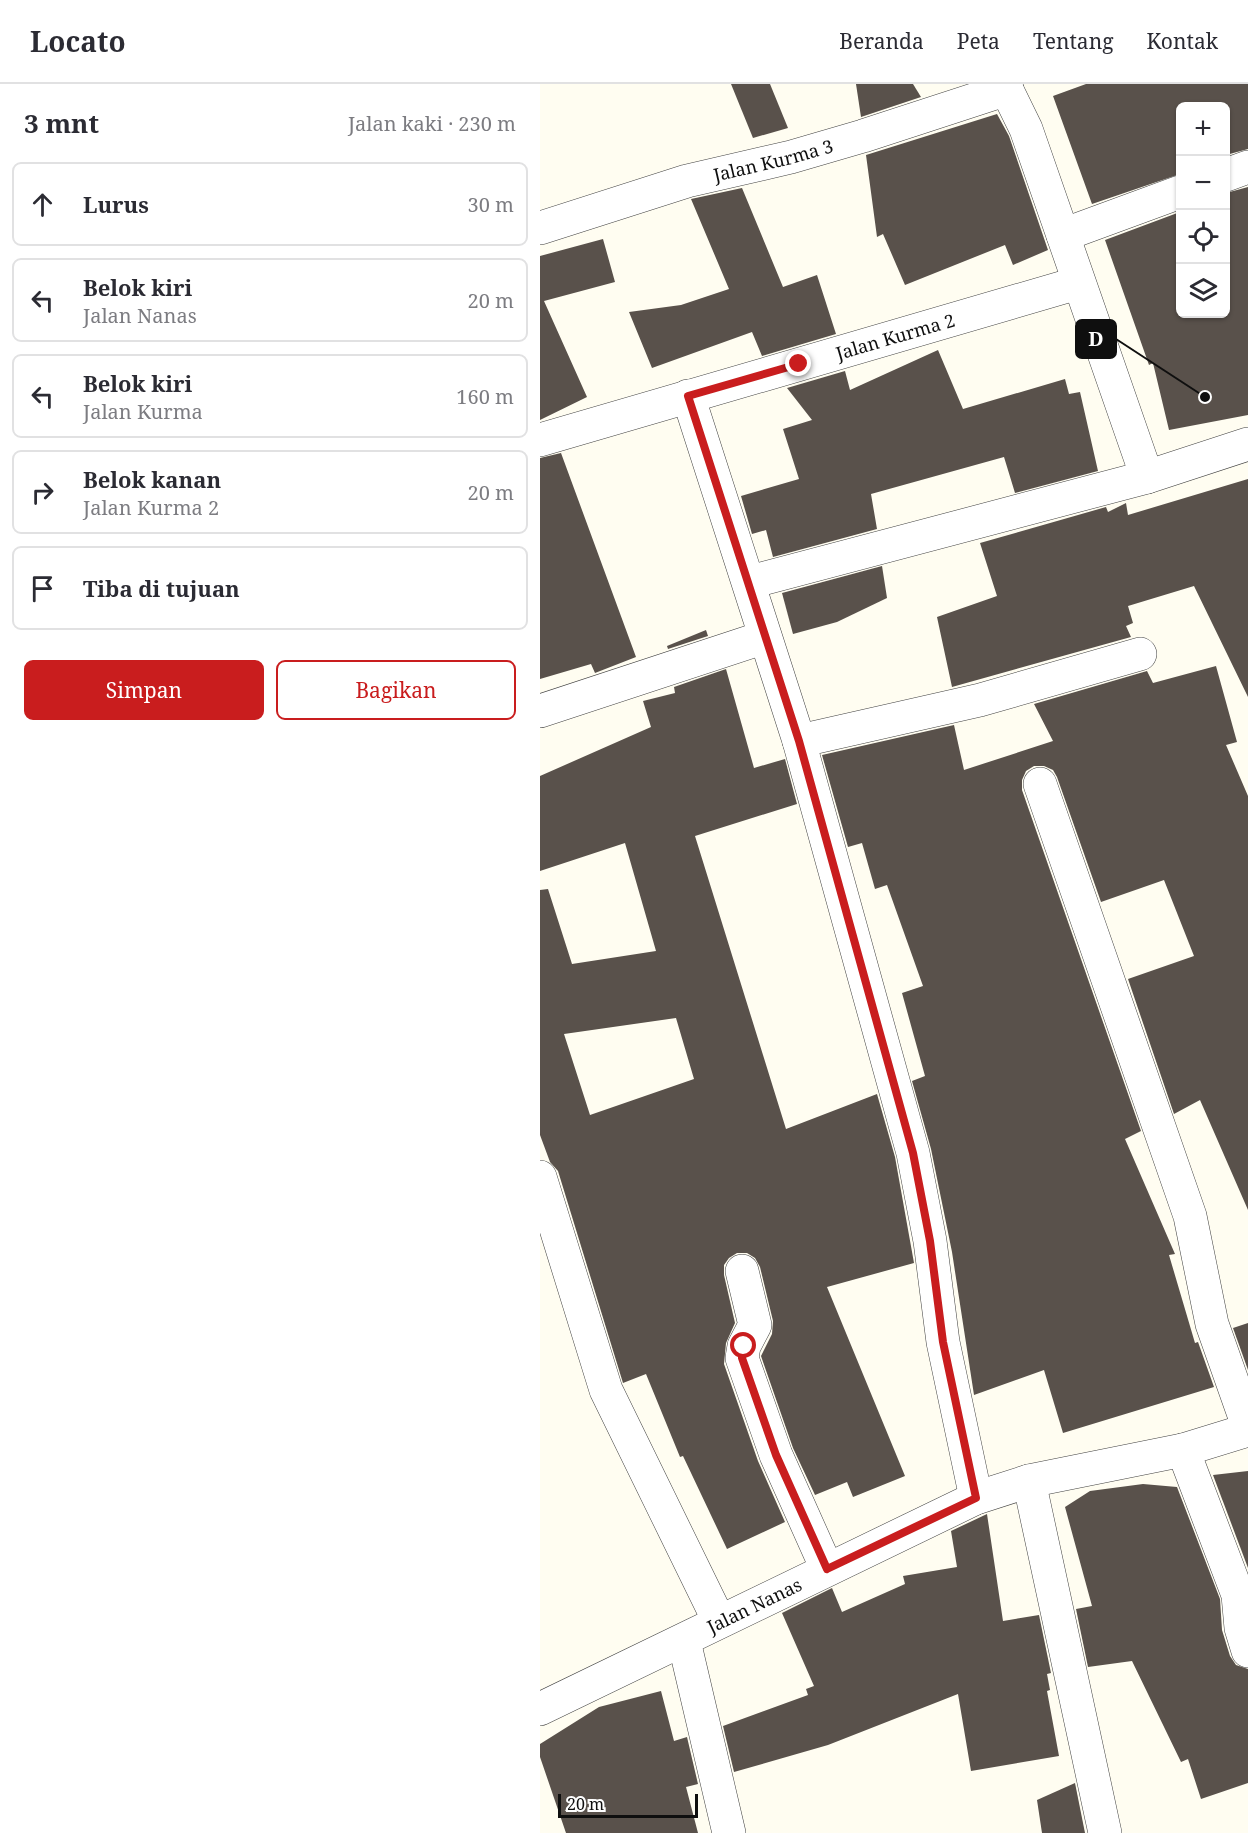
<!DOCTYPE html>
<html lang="id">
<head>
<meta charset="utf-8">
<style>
	body { margin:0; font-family:"Noto Serif",serif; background:#f2f2f3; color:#2b2b33 }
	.controls { position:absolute; right:18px; top:18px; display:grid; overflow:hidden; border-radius:9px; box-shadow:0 2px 4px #0004 }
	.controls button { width:54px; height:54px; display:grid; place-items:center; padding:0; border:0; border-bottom:2px solid #e1e1e2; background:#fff; color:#2b2b33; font:30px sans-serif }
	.scale { position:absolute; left:18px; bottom:15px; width:140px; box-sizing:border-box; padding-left:6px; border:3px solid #0f0f0f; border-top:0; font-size:16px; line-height:21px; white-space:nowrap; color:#0f0f0f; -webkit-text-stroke:4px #fff; paint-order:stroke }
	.stop { position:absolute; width:18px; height:18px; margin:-14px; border:4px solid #c91d1e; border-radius:50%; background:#fff }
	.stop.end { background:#c91d1e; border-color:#fff; box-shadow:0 2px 6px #0008 }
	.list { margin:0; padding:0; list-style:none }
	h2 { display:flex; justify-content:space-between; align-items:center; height:78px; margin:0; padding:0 24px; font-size:26px }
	h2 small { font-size:20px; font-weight:400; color:#7c7c81 }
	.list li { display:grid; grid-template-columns:39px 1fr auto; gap:18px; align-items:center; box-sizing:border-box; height:84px; margin:0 12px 12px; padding:0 12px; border:2px solid #e1e1e2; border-radius:9px }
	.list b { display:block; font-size:22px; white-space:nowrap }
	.list p { margin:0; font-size:20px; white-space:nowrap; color:#7c7c81 }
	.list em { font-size:20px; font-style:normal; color:#7c7c81 }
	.actions { display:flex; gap:12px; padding:18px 24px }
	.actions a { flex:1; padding:14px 0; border:2px solid #c91d1e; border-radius:9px; text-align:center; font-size:21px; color:#c91d1e }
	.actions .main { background:#c91d1e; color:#fff }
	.icon { flex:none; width:33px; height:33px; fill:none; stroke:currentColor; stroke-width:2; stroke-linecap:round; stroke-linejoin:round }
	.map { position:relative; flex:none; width:708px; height:1749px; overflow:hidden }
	header { display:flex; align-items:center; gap:36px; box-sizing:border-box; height:84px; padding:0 30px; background:#fff; border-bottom:2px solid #e1e1e2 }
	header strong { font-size:28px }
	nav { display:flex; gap:33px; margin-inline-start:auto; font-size:21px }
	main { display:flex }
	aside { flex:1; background:#fff }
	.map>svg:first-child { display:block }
	.building { fill:#59514b; fill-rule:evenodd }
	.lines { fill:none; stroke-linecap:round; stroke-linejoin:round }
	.minor-casing { stroke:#424242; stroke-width:34 }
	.minor { stroke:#fff; stroke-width:33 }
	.route { stroke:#c91d1e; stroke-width:8 }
	.labels { text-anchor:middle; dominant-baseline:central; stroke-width:6; stroke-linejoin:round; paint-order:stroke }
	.street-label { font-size:18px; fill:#0f0f0f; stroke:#fff }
	.leader { fill:none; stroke:#0f0f0f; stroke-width:2 }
	.callout-dot { fill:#0f0f0f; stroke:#fff; stroke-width:2 }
	.callout { fill:#0f0f0f; stroke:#0f0f0f; stroke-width:2 }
	.callout-label { font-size:20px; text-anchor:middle; font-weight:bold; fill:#fff }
</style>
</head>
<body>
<header>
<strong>Locato</strong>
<nav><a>Beranda</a><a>Peta</a><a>Tentang</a><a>Kontak</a></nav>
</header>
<main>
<aside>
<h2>3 mnt<small>Jalan kaki · 230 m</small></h2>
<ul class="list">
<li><svg class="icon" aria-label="ahead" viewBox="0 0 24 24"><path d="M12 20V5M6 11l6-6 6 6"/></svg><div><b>Lurus</b></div><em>30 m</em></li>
<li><svg class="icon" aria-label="left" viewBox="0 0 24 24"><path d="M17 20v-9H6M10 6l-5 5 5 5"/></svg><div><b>Belok kiri</b><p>Jalan Nanas</p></div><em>20 m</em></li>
<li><svg class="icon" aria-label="left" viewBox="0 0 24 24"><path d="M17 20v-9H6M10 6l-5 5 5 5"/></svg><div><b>Belok kiri</b><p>Jalan Kurma</p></div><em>160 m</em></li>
<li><svg class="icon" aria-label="right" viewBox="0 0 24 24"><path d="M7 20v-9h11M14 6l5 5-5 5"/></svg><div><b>Belok kanan</b><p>Jalan Kurma 2</p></div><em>20 m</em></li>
<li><svg class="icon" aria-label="arrive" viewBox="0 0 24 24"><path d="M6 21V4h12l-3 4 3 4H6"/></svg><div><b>Tiba di tujuan</b></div></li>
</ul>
<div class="actions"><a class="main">Simpan</a><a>Bagikan</a></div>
</aside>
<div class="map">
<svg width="708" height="1749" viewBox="0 0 708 1749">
	<rect width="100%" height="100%" fill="#fffdf1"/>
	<g class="building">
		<polygon points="191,0 230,0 248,44 213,54"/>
		<polygon points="316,0 373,0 381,13 321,33"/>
		<polygon points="546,0 708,0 708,65 686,71 686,22 640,22 640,90 552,120 513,12"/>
		<polygon points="457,30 469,52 508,166 473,181 465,161 365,201 343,150 337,153 326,71"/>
		<polygon points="708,103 708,331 629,346 613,279 609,281 565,156 640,128 640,230 686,230 686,109"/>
		<polygon points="202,104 243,203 277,191 296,250 222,272 212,248 112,284 89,228 141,221 189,205 151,115"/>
		<polygon points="63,155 75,198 4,217 47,313 0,336 0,172"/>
		<polygon points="398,266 423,325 525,295 529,310 540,308 558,387 475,409 464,373 331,410 337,445 233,473 226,446 212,450 201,412 259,395 243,345 272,336 247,304 305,287 310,306"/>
		<polygon points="21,369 96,573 55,589 51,580 0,595 0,374"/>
		<polygon points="708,395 708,613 654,502 588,522 593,539 586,542 591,553 412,603 397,533 457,512 440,459 566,423 568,428 586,419 588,431"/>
		<polygon points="342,482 347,514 297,538 253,550 242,509"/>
		<polygon points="166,546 168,552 128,565 127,562"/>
		<polygon points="676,582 697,658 686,661 708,712 708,1126 660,1016 634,1030 588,895 654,872 624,796 561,818 517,693 513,686 504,682 494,682 486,687 482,696 482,706 601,1047 585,1055 635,1170 629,1171 655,1259 658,1258 674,1303 523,1349 504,1286 434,1311 412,1168 391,1065 372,997 385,992 362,909 383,902 347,801 335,805 322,759 308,763 282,671 414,641 424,686 513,657 494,620 607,587 613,599"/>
		<path d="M186,585L214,684L245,675L257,720L155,752L246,1045L337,1010L355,1073L374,1179L287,1203L365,1392L313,1413L307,1398L275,1411L253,1364L221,1272L232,1250L233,1237L220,1183L215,1174L207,1169H197L189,1174L184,1181V1191L195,1239L186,1259L184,1280L218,1377L245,1438L187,1465L143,1372L140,1373L106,1290L83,1299L18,1087L10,1078L0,1051V806L8,805L32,880L116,867L85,759L0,787V692L111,643L103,617L135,609L134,603ZM136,934L154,995L50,1031L24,950Z"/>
		<polygon points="708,1239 708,1286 693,1244"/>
		<polygon points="708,1387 708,1484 673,1391"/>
		<polygon points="603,1400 637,1403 680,1515 682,1546 690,1572 696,1581 708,1585 708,1699 661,1715 648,1675 641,1678 592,1577 548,1583 536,1525 552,1522 525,1423 550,1407"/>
		<polygon points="447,1430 463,1537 499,1531 511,1589 507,1590 510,1606 507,1607 519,1672 431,1687 418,1610 288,1661 194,1688 183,1642 268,1611 266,1605 274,1602 242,1529 292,1504 302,1528 365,1500 363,1492 417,1483 411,1447"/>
		<polygon points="121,1607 134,1657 147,1653 158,1700 146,1703 158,1749 26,1749 0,1673 0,1660 59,1623"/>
		<polygon points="535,1699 545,1749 502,1749 497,1716"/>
	</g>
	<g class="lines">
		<defs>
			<g id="minor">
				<polyline points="464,0 486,45 607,393"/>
				<polyline points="686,91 708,83"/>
				<path id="s1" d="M0,144L147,97L251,73L323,52L467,5"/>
				<polyline points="523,151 640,108"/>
				<polyline points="148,312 259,657 373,1069 390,1157 403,1258 436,1414"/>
				<path id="s2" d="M0,356L538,199"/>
				<polyline points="210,498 607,393 708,360"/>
				<polyline points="0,627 225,553"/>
				<polyline points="259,657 440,616 600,570"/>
				<polyline points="500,700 650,1132 672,1240 708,1342"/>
				<polyline points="0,1093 66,1306 179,1537"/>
				<polyline points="202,1187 215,1241 204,1262 202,1274 236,1371 287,1485"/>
				<polyline points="643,1366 698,1511 701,1544 708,1567"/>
				<polyline points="489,1397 565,1749"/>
				<polyline points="144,1557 189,1749"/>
				<path id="s3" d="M0,1625L436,1414L489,1397L643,1366L708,1346"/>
			</g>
		</defs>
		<use href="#minor" class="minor-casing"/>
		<use href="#minor" class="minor"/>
	</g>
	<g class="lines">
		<polyline class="route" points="204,1262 202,1274 236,1371 287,1485 436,1414 403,1258 390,1157 373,1069 259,657 148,312 259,280"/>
	</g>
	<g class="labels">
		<g class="street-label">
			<text stroke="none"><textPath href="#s1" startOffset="243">Jalan Kurma 3</textPath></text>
			<text stroke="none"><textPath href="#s2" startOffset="370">Jalan Kurma 2</textPath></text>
			<text stroke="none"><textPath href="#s3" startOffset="238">Jalan Nanas</textPath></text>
		</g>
	</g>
	<path class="leader" d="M665 313L576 255"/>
	<circle class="callout-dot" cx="665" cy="313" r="6"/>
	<rect class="callout" x="536" y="236" width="40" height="38" rx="6"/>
	<g class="callout-label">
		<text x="556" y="262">D</text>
	</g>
</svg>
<div class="controls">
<button>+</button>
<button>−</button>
<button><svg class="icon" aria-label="locate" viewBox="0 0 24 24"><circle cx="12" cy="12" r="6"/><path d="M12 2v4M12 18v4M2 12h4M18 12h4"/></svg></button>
<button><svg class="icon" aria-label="layers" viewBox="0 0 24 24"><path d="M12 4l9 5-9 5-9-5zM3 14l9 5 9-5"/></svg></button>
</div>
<div class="scale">20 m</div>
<div class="stop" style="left:204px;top:1262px"></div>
<div class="stop end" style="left:259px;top:280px"></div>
</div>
</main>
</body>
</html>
